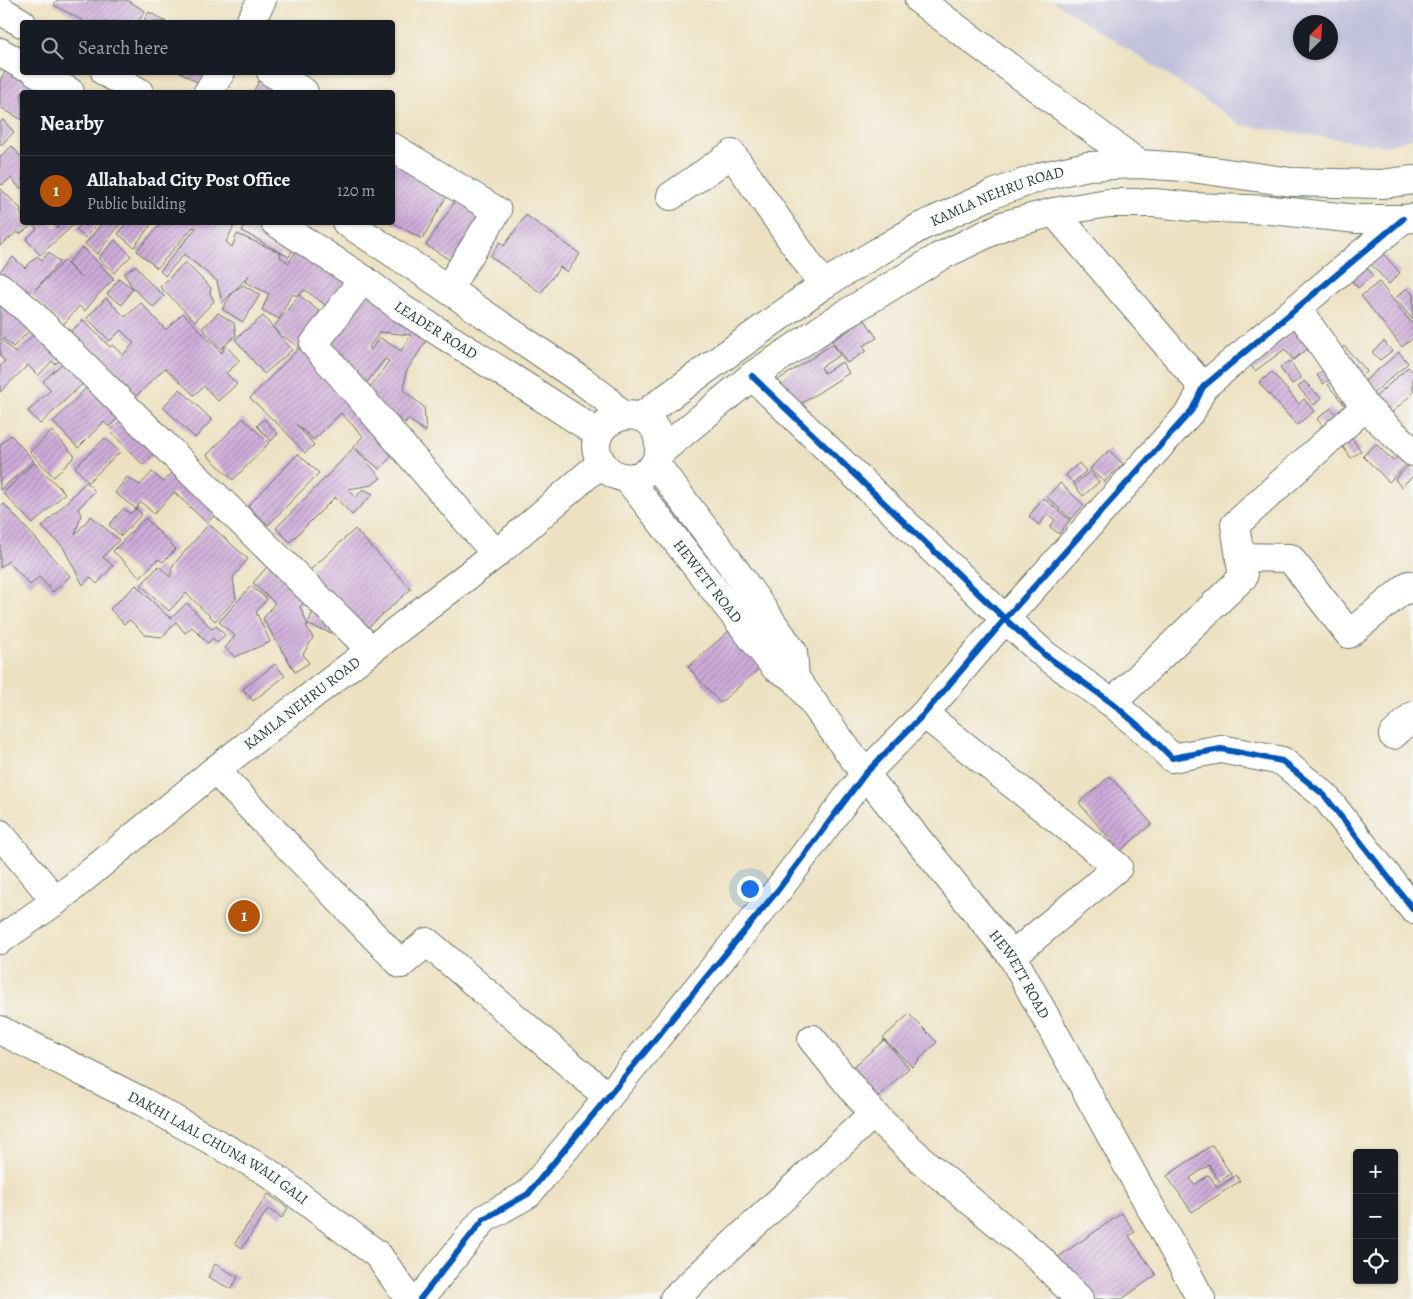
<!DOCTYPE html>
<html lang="en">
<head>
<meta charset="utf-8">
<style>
	body { margin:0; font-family:Alegreya,serif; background:#20242c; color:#f1f3f6 }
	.controls { position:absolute; right:15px; bottom:15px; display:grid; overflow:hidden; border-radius:5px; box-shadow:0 1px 4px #0004 }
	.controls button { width:45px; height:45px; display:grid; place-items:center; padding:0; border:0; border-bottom:1px solid #363941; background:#171b24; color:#f1f3f6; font:25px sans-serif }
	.compass { position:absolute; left:1293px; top:15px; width:45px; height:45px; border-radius:50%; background:#171b24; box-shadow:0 1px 4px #0004; rotate:24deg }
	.you { position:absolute; left:749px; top:888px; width:18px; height:18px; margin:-12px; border:4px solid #fff; border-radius:50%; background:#1a73e8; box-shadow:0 0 0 8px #1a73e833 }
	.badge { display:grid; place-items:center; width:32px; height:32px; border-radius:50%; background:#b45309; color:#fff; font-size:16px; font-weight:700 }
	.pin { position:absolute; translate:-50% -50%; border:2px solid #fff; box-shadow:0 1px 5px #0006 }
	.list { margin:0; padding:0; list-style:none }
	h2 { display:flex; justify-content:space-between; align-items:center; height:65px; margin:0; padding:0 20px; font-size:21px }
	h2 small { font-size:16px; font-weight:400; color:#9ea1a6 }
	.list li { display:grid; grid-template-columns:32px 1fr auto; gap:15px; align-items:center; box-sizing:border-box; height:70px; padding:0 20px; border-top:1px solid #363941 }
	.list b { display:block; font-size:19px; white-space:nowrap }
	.list p { margin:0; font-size:16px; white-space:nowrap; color:#9ea1a6 }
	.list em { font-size:16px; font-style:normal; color:#9ea1a6 }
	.icon { flex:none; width:28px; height:28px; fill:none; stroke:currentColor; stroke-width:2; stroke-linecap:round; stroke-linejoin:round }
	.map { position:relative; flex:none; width:1413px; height:1299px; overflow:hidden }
	.search { position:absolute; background:#171b24; box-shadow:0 1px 4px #0004; left:20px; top:20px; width:375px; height:55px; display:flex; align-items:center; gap:12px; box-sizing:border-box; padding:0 18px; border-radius:5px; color:#9ea1a6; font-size:19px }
	.panel { position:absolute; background:#171b24; box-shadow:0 1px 4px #0004; left:20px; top:90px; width:375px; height:135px; border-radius:5px }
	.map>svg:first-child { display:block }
	.railway { fill:#c2c1dc; fill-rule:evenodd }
	.building { fill:url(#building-hatch); fill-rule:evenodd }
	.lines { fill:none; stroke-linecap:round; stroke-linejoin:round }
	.minor-casing { stroke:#677665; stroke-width:30 }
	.major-casing { stroke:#677665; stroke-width:30 }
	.minor { stroke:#fff; stroke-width:28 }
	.major { stroke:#fff; stroke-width:28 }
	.cycleway-casing { stroke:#f6f6f2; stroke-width:9 }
	.cycleway { stroke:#0057b8; stroke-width:6 }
	.labels { text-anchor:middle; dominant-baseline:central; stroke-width:4; stroke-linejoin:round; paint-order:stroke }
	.street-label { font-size:15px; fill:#1f3d34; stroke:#f6f6f2 }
</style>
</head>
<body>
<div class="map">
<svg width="1413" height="1299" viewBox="0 0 1413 1299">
	<defs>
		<pattern id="building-hatch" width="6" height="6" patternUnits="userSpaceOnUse" patternTransform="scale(1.25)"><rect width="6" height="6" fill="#cfabd9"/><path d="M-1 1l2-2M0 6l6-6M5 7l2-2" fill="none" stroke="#a78cb1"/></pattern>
	</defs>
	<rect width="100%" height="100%" fill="#f6f6f2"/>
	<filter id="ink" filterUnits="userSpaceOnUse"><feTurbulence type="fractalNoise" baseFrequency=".02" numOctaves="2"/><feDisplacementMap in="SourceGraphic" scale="10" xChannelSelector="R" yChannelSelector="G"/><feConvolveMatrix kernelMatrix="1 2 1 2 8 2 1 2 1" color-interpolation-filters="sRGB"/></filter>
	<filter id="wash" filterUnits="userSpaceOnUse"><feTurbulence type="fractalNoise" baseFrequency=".0096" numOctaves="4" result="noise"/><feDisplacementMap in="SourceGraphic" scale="20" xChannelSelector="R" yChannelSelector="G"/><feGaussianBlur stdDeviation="1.12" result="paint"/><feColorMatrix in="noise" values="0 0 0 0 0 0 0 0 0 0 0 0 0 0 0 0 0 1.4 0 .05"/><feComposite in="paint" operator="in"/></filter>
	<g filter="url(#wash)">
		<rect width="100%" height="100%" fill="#ede1c1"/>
		<path class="railway" d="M1052,0H1413V137L1386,146L1242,125L1174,79ZM1300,22H1330V52H1300Z"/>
		<g id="blocks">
			<g class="building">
				<polygon points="57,0 127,0 145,11 138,22 85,22 54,5"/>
				<polygon points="149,12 166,22 143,22"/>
				<polygon points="6,70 43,91 43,92 22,92 22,120 0,107 0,80"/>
				<polygon points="180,72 217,72 207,88"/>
				<polygon points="259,81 281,92 253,92"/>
				<polygon points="3,120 14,132 0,146 0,122"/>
				<polygon points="12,146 22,158 22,179 21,180 22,182 22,188 21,189 11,178 2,185 0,182 0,157"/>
				<polygon points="392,161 448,194 422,239 392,222"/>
				<polygon points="0,188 21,209 20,213 22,215 22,222 31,222 33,224 20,234 17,232 0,246"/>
				<polygon points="456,200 484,218 455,263 426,245"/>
				<polygon points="526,215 580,254 567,272 560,267 541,293 490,256 500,242 504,246"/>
				<polygon points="35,222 50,222 56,228 61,224 60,222 77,222 40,255 26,239 37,229 33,224"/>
				<polygon points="82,222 98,222 85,238 76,230"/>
				<polygon points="99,222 122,222 97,254 85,244 101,224"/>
				<polygon points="127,222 153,222 134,247 118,234"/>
				<polygon points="162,222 236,222 226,242 232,247 237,234 281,253 280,257 289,263 298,248 354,281 335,312 305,290 299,295 291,295 279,319 262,310 269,294 245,282 249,275 234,291 243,285 260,295 243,322 222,309 234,291 222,303 217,281 184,254 165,276 160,271 196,228 193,227 157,268 137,251"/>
				<polygon points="241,222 262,222 297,243 289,257 242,231 245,225"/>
				<polygon points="115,240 131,256 114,273 98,258"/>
				<polygon points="83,247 114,279 98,295 85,311 79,306 63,325 31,294 21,301 0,281 0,271 13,257 25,268 37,256 42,260 49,252 59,262 35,290 64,261 81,278 67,263"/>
				<polygon points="1381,251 1400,273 1389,284 1369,262"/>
				<polygon points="185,262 211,288 210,293 214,301 195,321 160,287"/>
				<polygon points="136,265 146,279 164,296 153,307 133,288 124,274"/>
				<polygon points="1366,267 1373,275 1358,288 1351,280"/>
				<polygon points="119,279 133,288 122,305 107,294"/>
				<polygon points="1379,282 1413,325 1413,338 1402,347 1361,296"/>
				<path d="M372,287L430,335L406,372L404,391L424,407L426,432L408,419L405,423L365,394L389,361L385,359L364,386L321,353ZM380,332L411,335L401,351L379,337L371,350L369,347Z"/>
				<polygon points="1407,288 1413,295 1413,320 1395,298"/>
				<polygon points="299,295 326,317 306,342 400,448 379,469 354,447 363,436 341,413 314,440 296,424 314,445 305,453 285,431 250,398 299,348 273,328"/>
				<polygon points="106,298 125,317 141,303 166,330 183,313 222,353 225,345 240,361 226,373 237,384 218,401 204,386 194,395 165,368 134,398 70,333 83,320 110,347 112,345 123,355 134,343 121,330 110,341 87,318"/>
				<polygon points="0,299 39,321 13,347 3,338 0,341"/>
				<polygon points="218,313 234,323 236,335 221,349 202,328"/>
				<polygon points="263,316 292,350 264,374 235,339"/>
				<polygon points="865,320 877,338 863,346 866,351 847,363 832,341"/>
				<polygon points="1297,321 1317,348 1310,353 1307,349 1293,360 1285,349 1255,371 1246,359"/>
				<polygon points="40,328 66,354 55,364 52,361 38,376 28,365 0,392 0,366 5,361 0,356 0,344 3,341 15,353"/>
				<polygon points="1384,341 1392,351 1380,360 1372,352"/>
				<polygon points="833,344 840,355 821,367 824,373 842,362 849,373 796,407 778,380"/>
				<polygon points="1344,346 1367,371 1354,383 1331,357"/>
				<polygon points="1399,352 1408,363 1370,396 1360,385"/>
				<polygon points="70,356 90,377 40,424 28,411 51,390 43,381"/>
				<polygon points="1290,361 1301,378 1292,384 1280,368"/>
				<polygon points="1331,365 1337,374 1323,384 1317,375"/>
				<polygon points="1408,367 1413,372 1413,393 1388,416 1373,399"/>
				<polygon points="1272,372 1299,404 1304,399 1314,411 1297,425 1259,383"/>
				<polygon points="1336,378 1356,402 1348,409 1328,385"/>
				<polygon points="94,380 125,411 109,427 104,422 78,448 53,422"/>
				<polygon points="1304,381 1321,398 1314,405 1298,387"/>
				<polygon points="180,389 212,420 195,438 163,407"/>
				<polygon points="1331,408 1337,415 1323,426 1317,419"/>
				<polygon points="126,416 160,447 143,465 110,431"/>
				<polygon points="243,418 269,443 233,480 207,455"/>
				<polygon points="264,419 278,434 271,441 257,426"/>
				<polygon points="1346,430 1361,451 1351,458 1336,437"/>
				<polygon points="52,431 75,456 54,477 30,452"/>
				<polygon points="11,435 34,461 0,490 0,445"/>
				<polygon points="105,438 120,452 88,482 75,467"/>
				<polygon points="1376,444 1393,461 1406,449 1413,459 1389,482 1363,456"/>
				<polygon points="354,447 381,478 372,485 348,489 356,497 363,489 373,494 352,515 335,497 290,542 276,528 331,472"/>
				<polygon points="1109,450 1123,464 1104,482 1090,469"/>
				<polygon points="298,454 319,473 268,525 248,506"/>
				<polygon points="1413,462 1413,476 1401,487 1395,479"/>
				<polygon points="34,463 65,493 33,524 3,493"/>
				<polygon points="1079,463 1086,471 1073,483 1066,475"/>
				<polygon points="179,466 222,507 207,523 174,492 154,514 141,502 136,509 142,514 121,536 109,525 124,508 130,514 136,509 115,493 127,477 140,485 152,472 163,482"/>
				<polygon points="1090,471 1099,482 1083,496 1074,485"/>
				<polygon points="86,482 95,491 78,509 81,515 75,535 91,516 119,540 103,557 113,566 97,584 90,577 83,585 63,547 42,527"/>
				<polygon points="1060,483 1084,505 1071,519 1047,497"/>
				<polygon points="1043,498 1070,520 1059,534 1050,527 1055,520 1048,514 1039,525 1029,516"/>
				<polygon points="4,504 70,576 53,592 39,577 30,585 8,561 0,568 0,507"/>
				<polygon points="145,518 176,549 163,562 158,559 140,577 113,551"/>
				<polygon points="209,524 248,559 233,577 236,599 215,621 186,593 169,611 141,585 159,566 170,577 173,565"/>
				<polygon points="355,529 411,589 363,632 308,572"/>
				<polygon points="274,559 312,593 300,607 308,625 306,625 313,638 303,654 309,663 295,672 263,619 275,603 253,583"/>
				<polygon points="136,585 166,615 171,618 187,603 212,629 216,626 225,635 217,643 213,638 208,643 192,627 185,633 176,622 162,637 145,635 130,620 124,624 110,609"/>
				<polygon points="251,586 267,599 256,612 270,642 235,657 225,648 235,636 219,622"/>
				<polygon points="316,602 337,620 332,633 308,625"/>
				<polygon points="729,631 761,667 720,703 688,667"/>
				<polygon points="275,664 285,676 253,701 243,689"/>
				<polygon points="1110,776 1152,824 1120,851 1079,803"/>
				<polygon points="909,1014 937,1042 912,1067 883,1038"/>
				<polygon points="884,1040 909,1068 878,1097 852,1068"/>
				<polygon points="1212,1145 1231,1174 1219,1181 1209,1165 1190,1178 1194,1185 1209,1175 1217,1188 1236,1175 1240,1181 1192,1212 1167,1176"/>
				<polygon points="268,1194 288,1208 282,1218 268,1209 242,1248 235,1243"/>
				<polygon points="1122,1213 1135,1232 1129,1236 1156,1275 1122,1299 1087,1299 1058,1257"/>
				<polygon points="215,1264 238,1277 231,1289 208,1277"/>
			</g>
		</g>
	</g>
	<g filter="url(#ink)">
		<use href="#blocks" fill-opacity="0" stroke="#677665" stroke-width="1"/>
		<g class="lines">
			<defs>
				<g id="minor">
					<polyline points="919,0 1139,164"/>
					<polyline points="250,22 262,0"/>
					<polyline points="271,72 304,92"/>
					<polyline points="208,92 221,72"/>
					<polyline points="392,147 497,211 448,289"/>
					<polyline points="671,196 732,154 823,285"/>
					<polyline points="1054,212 1203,387"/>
					<polyline points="363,279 314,344 496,554"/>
					<polyline points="0,287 28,310 371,650"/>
					<polyline points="1297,308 1365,407"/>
					<polyline points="752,376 1005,619 1045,655 1112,703 1148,734 1172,758 1221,749 1282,761 1324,795 1413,909"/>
					<polyline points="1240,557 1290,558 1349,634 1409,585 1413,590"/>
					<polyline points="1112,703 1243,577 1235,525 1365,407 1413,452"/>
					<polyline points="924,714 1118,867 1012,956"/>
					<polyline points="1393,735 1413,716"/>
					<polyline points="215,770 401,964 427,942 608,1097"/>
					<polyline points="0,834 56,901"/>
					<path id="s1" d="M0,1030L143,1102L266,1171L378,1255L409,1299"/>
					<polyline points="812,1039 873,1114 926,1164 1035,1254 1079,1299"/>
					<polyline points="420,1299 484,1219 528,1194 778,890 865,774 924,714 1005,619 1192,410 1203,387 1403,219"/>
					<polyline points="674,1299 873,1114"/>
				</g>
				<g id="major">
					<polyline points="0,10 22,23"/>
					<polyline points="0,52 22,65"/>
					<polyline points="36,72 70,92"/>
					<polyline points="105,72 139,92"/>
					<path id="s2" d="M275,222L363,279L401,308L526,387L599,434"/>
					<polyline points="346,222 424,273 584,382 605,398 621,415"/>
					<path id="s3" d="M640,417L823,285L861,262L920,227L993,194L1043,176L1088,166L1139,164L1184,167L1291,182L1382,184L1413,180"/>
					<path d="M659,453C663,385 567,421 605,467C617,482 643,481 655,464C657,461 658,456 659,453L752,376L834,321L939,257L1005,225L1054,212L1108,203H1155L1192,207L1271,210L1357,219H1403L1413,218"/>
					<polyline points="655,463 728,560 793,652 795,678"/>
					<path id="s4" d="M627,478L775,667L795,678L865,774L1012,956L1201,1299"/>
					<path id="s5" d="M0,940L56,901L215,770L496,554L601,463"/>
				</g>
			</defs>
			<use href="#minor" class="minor-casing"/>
			<use href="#major" class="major-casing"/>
			<use href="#minor" class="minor"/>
			<use href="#major" class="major"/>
			<defs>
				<g id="cycleway">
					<polyline points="752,376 1005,619 1045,655 1112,703 1148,734 1172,758 1221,749 1282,761 1324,795 1413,909"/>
					<polyline points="420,1299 484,1219 528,1194 778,890 865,774 924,714 1005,619 1192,410 1203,387 1403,219"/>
				</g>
			</defs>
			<use href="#cycleway" class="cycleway-casing"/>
			<use href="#cycleway" class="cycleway"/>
		</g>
	</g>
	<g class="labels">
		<g class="street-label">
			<text stroke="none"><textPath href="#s3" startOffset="422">KAMLA NEHRU ROAD</textPath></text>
			<text stroke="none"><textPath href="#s2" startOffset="194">LEADER ROAD</textPath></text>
			<text stroke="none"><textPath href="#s4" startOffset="131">HEWETT ROAD</textPath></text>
			<text stroke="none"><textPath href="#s5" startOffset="384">KAMLA NEHRU ROAD</textPath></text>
			<text stroke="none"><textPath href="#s4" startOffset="635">HEWETT ROAD</textPath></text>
			<text stroke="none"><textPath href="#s1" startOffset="248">DAKHI LAAL CHUNA WALI GALI</textPath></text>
		</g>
	</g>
</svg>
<div class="controls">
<button>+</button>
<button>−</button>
<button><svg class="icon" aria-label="locate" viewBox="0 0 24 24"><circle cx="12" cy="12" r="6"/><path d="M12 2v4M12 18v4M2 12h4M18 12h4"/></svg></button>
</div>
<svg class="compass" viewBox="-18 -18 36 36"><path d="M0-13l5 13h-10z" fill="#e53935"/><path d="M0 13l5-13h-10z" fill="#9ea1a6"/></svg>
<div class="you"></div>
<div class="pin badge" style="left:244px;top:916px">1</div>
<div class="search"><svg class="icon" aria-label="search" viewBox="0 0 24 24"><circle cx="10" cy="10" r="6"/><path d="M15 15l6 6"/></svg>Search here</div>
<section class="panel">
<h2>Nearby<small></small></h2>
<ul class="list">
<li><span class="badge">1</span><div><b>Allahabad City Post Office</b><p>Public building</p></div><em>120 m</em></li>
</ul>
</section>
</div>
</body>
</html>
